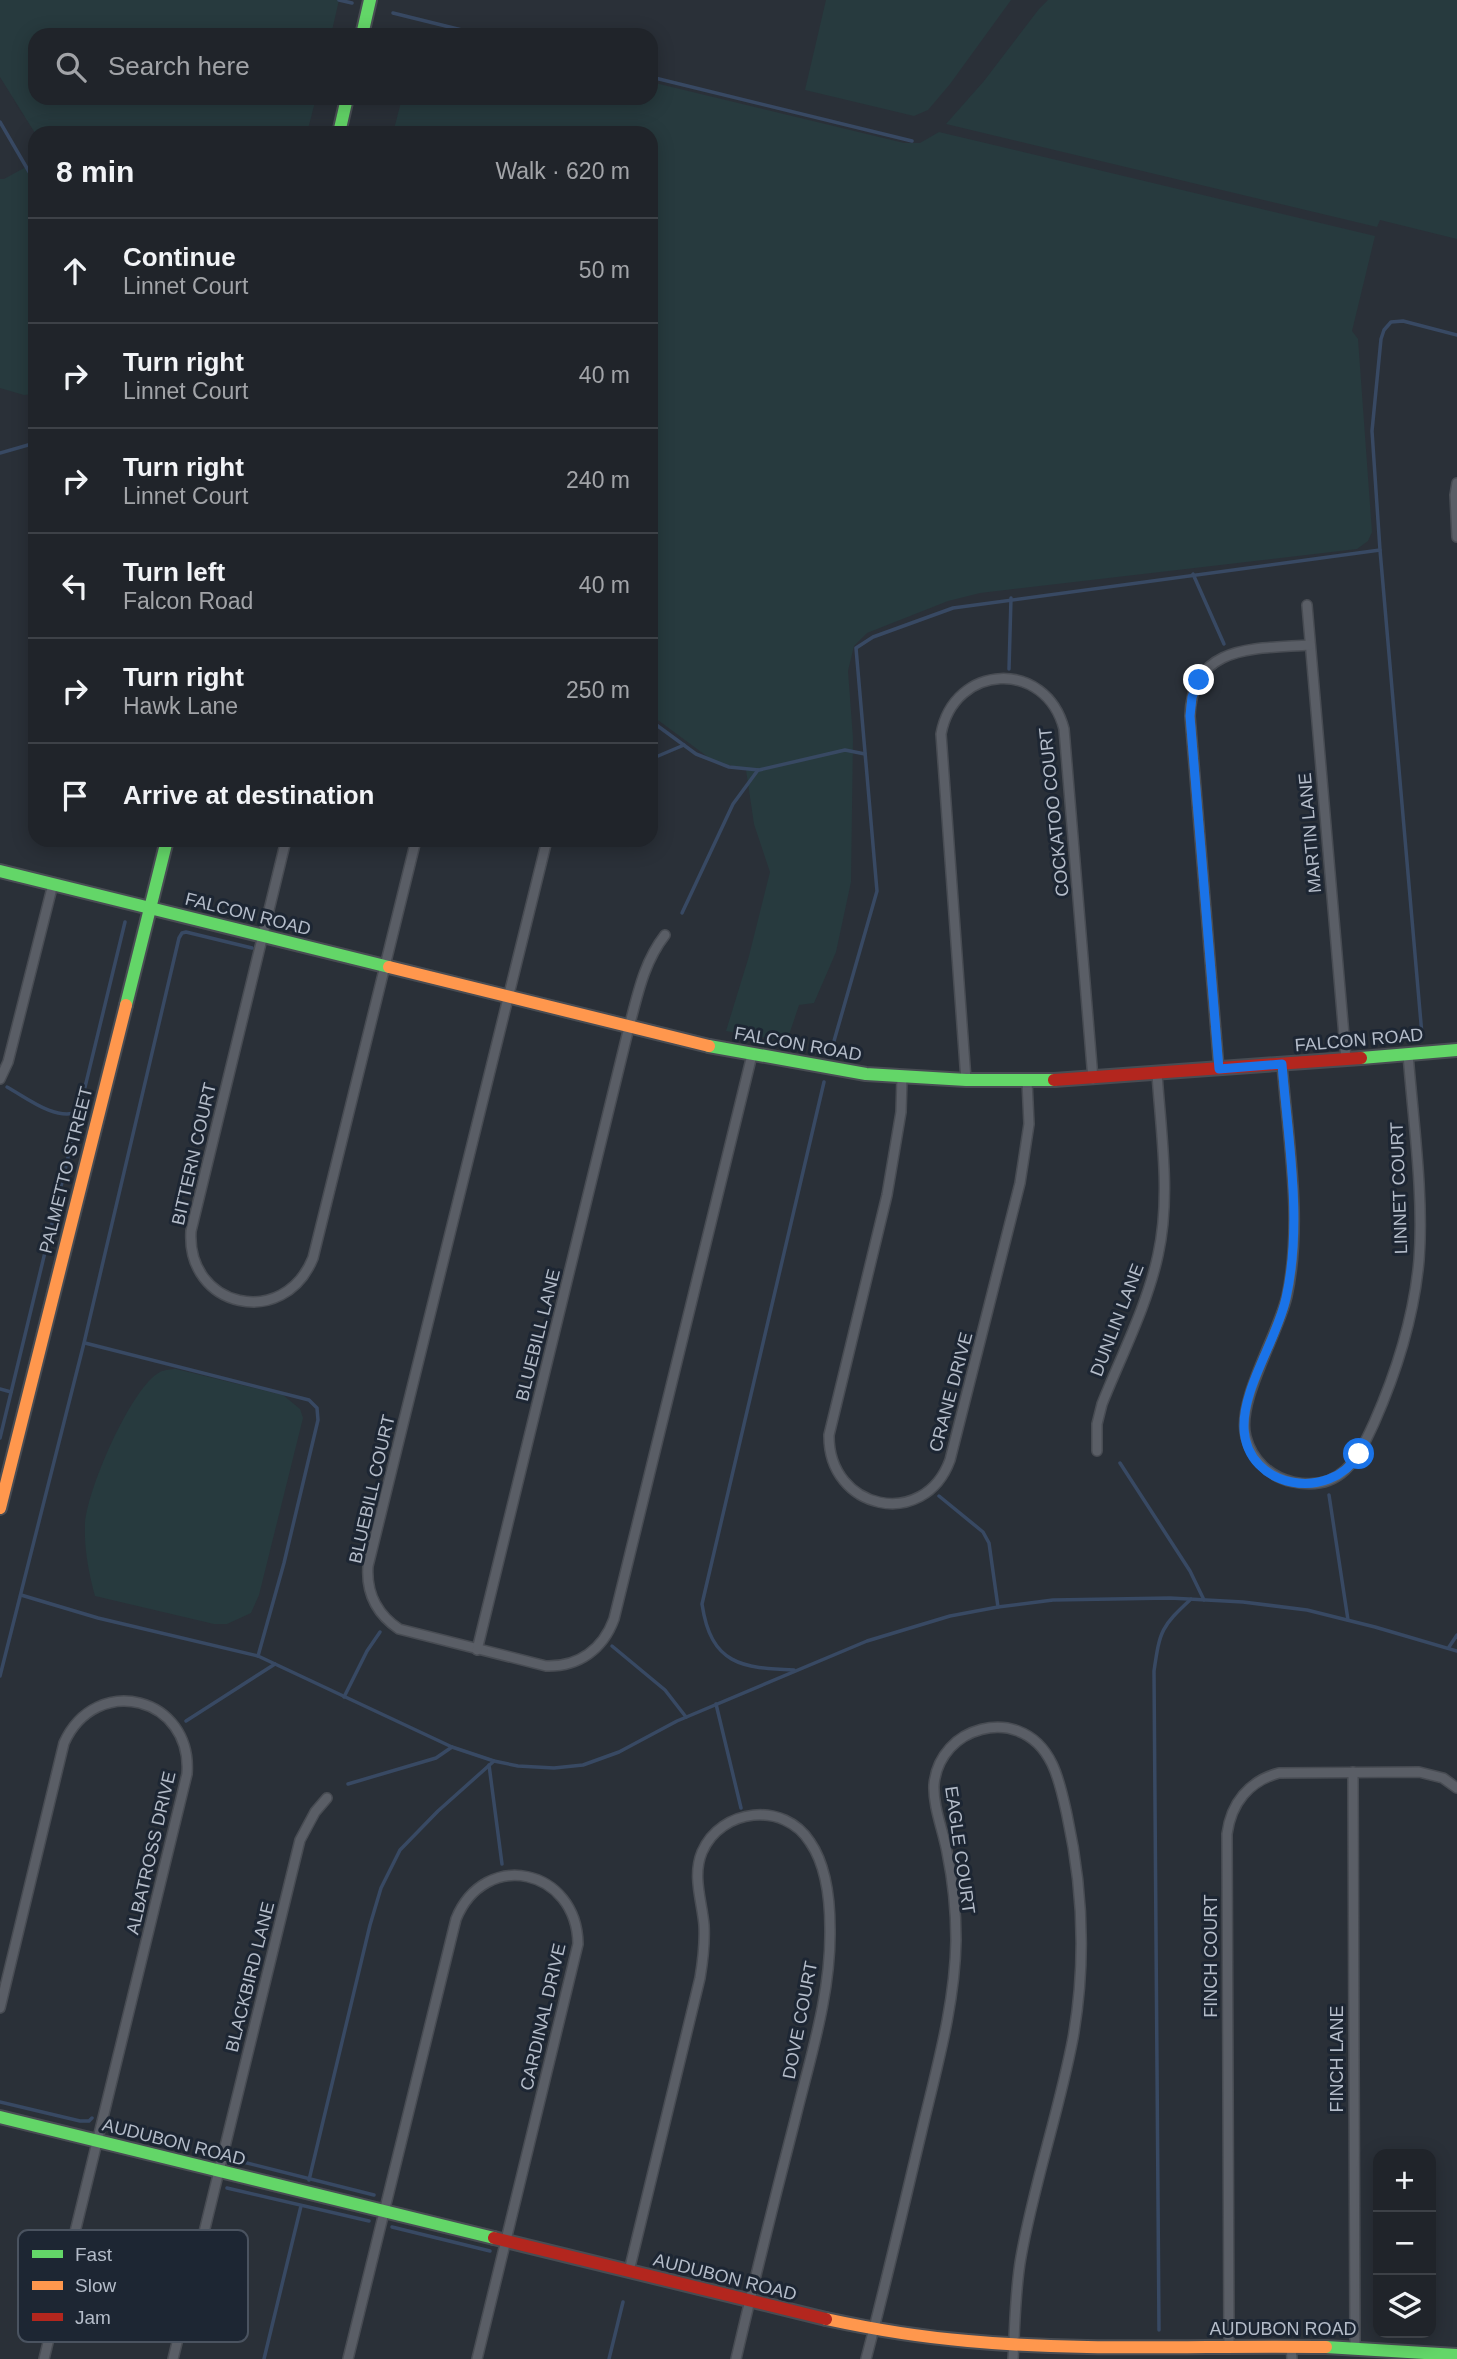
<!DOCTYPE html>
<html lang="en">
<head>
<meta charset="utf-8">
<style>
	body { margin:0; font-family:Arial,sans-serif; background:#282c32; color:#f1f3f6 }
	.controls { position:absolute; right:21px; bottom:21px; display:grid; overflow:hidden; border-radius:14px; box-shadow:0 4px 18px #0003 }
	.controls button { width:63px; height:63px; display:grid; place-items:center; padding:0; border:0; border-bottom:2px solid #3d4147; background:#20242a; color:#f1f3f6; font:35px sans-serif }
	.stop { position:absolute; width:21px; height:21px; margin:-16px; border:5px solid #1a73e8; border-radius:50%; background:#fff }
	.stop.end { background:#1a73e8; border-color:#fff; box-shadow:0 2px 7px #0008 }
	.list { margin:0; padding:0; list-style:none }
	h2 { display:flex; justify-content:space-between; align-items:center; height:91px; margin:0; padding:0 28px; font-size:30px }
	h2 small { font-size:23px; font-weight:400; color:#a2a4a8 }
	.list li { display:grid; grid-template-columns:46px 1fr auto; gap:21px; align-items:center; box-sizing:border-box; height:105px; padding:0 28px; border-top:2px solid #3d4147 }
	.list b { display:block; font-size:26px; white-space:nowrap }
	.list p { margin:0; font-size:23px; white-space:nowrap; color:#a2a4a8 }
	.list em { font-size:23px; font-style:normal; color:#a2a4a8 }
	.icon { flex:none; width:38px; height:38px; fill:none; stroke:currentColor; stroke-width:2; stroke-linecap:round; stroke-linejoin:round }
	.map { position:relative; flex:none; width:1457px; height:2359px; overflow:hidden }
	.search { position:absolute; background:#20242a; box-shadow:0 4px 18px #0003; left:28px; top:28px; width:630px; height:77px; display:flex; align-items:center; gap:18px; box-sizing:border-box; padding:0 24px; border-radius:21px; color:#a2a4a8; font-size:26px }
	.panel { position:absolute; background:#20242a; box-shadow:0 4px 18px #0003; left:28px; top:126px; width:630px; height:721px; border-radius:21px }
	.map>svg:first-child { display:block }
	.green { fill:#273a3e }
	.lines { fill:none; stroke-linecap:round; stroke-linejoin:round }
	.stream { stroke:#384963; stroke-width:3.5 }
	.street-casing { stroke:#484c53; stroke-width:12 }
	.fast-casing { stroke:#484c53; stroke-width:16 }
	.slow-casing { stroke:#484c53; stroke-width:16 }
	.jam-casing { stroke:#484c53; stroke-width:16 }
	.street { stroke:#5a5e66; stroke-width:9 }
	.fast { stroke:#63d668; stroke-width:12 }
	.slow { stroke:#ff974d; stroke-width:12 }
	.jam { stroke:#b3261e; stroke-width:12 }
	.route { stroke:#1a73e8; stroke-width:9 }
	.labels { text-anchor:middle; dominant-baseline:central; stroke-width:6; stroke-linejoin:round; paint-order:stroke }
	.street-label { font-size:18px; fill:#b4bcc9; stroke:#1d2633 }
	.key { fill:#1d2633; stroke:#4a5360; stroke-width:2 }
	.key-label { font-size:19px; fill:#b4bcc9 }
</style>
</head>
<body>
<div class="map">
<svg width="1457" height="2359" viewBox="0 0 1457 2359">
	<rect width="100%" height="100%" fill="#2a3038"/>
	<g class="green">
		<polygon points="0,0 339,0 331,35 35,35 35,98 316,98 307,133 35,133 0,77"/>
		<polygon points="826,0 1011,0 950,84 928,110 914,116 805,90"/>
		<polygon points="1048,0 1457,0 1457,239 1380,220 1377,227 946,124 984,81 1039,9"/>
		<polygon points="651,82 904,143 920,143 939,132 1375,236 1352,331 1358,339 1372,532 1368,541 1357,549 980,593 948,601 867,633 854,646 848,671 853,738 851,882 836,952 814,1003 799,1005 787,1041 726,1031 749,956 770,872 754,824 746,770 712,760 651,715 651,133 393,133 402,98 651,98"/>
		<polygon points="35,162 35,394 24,395 0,388 0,179 4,179"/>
		<path d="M176,1369L283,1395L300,1409L303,1418L259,1595L251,1613L227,1624H214L95,1596C89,1574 84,1549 85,1526C85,1494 131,1387 160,1372C164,1370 171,1369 176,1369Z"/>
	</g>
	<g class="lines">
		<g class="stream">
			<polyline points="339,0 352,3"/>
			<polyline points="393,13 482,35"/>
			<polyline points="651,77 912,141"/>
			<polyline points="0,122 35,182"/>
			<polyline points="0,453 35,443"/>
			<polyline points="1193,574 1224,644"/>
			<polyline points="1009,669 1011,598"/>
			<polyline points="651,721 696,754 729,767 759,770 845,750 865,754"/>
			<polyline points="651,759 684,745"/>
			<polyline points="682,913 733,804 758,770"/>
			<polyline points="1422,1035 1380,550 1372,431 1381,339 1384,330 1391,322 1403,321 1457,335"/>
			<polyline points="832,1048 877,891 856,648 873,637 953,608 1380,550"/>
			<path d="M7,1087C27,1098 55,1121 78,1112"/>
			<polyline points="85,1343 309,1400 317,1408 318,1420 284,1563 258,1656"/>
			<polyline points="0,1389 11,1392"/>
			<polyline points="0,1438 125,922"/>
			<polyline points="1120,1463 1190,1571 1204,1600"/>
			<polyline points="1329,1495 1348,1620"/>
			<polyline points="939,1496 983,1532 989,1543 998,1607"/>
			<polyline points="21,1595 98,1618 258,1656 452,1747 494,1761 518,1766 554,1768 583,1765 619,1752 677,1721 867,1641 950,1616 998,1607 1053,1600 1170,1598 1243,1602 1307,1610 1375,1627 1457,1651"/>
			<polyline points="612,1646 665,1690 686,1717"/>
			<polyline points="1449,1647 1457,1635"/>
			<path d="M794,1670C742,1668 711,1665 702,1604L824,1082"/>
			<polyline points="0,1676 84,1343 179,938 182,933 186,932 252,948"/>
			<polyline points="344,1697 367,1651 380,1632"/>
			<polyline points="716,1704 741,1808"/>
			<polyline points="186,1721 275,1664"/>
			<polyline points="489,1765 502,1864"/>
			<polyline points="348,1784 436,1758 452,1747"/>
			<polyline points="0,2102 80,2121 89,2121 92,2118"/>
			<polyline points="235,2160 374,2195"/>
			<polyline points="309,2180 370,1925 381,1888 400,1850 438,1811 494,1761"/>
			<polyline points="227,2188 369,2221"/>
			<polyline points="392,2227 490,2251"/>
			<path d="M1159,2330L1154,1671C1160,1630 1161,1627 1191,1599"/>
			<polyline points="264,2359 301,2206"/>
			<polyline points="609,2359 623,2302"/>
		</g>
		<defs>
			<g id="street">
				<polyline points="1457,483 1455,495 1457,537"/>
				<polyline points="1307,605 1346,1059"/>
				<path d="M286,840L191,1231C186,1308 284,1330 313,1258L416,840"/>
				<path d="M547,840L368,1566C366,1593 377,1614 399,1629L546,1666C579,1667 603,1649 614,1619L752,1055"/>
				<path d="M1282,1064C1288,1141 1303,1221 1287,1296C1278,1335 1236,1402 1246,1437C1252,1460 1270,1477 1293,1482C1341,1492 1357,1460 1374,1423C1397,1371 1414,1317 1419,1260C1424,1196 1413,1119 1408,1054"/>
				<path d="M1219,1069L1190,716C1192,643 1256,649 1310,645"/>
				<path d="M902,1077L901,1112L887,1195L829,1435C828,1510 924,1531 950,1460L1020,1183L1029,1124L1027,1081"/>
				<polyline points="0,1079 8,1062 53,884"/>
				<path d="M966,1080L941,734C954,663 1046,659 1064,729L1093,1079"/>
				<path d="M1097,1451V1424L1102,1404C1121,1356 1147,1306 1158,1255C1171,1197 1161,1133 1157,1074"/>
				<path d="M477,1650L629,1027C638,993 644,962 665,935"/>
				<polyline points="1353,1772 1355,2346"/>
				<path d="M0,2008L64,1743C96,1672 193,1697 187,1774L44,2359"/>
				<path d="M629,2271L700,1978C703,1960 705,1943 704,1925C702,1901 692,1876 702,1852C721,1808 784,1801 810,1842C826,1865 830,1901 830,1929C831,1993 811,2055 796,2116C775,2197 755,2278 736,2359"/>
				<path d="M1229,2346L1227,1834C1231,1803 1249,1781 1279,1773L1419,1772L1443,1778L1457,1788"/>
				<polyline points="1291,2346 1292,2359"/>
				<polyline points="173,2359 300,1840 315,1812 327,1798"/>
				<path d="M348,2359L456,1919C485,1848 577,1869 578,1944L477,2359"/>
				<path d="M866,2359C886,2284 903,2209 921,2134C936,2070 955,2006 956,1940C956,1910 953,1881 947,1852C943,1830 933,1807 934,1785C935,1772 941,1758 950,1748C966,1730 995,1722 1018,1731C1053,1744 1060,1783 1067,1815C1083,1888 1086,1964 1073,2038C1059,2112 1034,2183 1021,2257C1015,2290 1015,2325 1013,2359"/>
			</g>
			<g id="fast">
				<polyline points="362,35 370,0"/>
				<polyline points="339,133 347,98"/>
				<polyline points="0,871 389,967"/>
				<polyline points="126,1005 167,840"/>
				<polyline points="709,1046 866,1074 966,1080 1054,1080"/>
				<polyline points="1361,1058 1457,1050"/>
				<polyline points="0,2117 494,2238"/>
				<polyline points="1326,2347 1457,2355"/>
			</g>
			<g id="slow">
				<polyline points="389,967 709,1046"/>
				<polyline points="0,1508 126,1005"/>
				<path d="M826,2319C872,2329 920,2337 968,2341C1087,2352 1207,2345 1326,2347"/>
			</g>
			<g id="jam">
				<polyline points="1054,1080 1361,1058"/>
				<polyline points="494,2238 826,2319"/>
			</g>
		</defs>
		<use href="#street" class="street-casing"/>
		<use href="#fast" class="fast-casing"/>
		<use href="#slow" class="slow-casing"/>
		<use href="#jam" class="jam-casing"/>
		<use href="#street" class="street"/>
		<use href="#fast" class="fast"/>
		<use href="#slow" class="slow"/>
		<use href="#jam" class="jam"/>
	</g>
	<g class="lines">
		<path class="route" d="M1199,680L1192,697L1190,716L1219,1069L1282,1064C1288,1141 1303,1222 1286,1298C1277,1340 1242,1388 1244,1429C1247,1488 1329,1503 1359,1454"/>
	</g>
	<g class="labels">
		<g class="street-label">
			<text transform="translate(1054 812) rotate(-96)">COCKATOO COURT</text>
			<text transform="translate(1310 833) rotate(-95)">MARTIN LANE</text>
			<text transform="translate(248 914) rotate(14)">FALCON ROAD</text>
			<text transform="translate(1359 1040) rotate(-5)">FALCON ROAD</text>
			<text transform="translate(798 1044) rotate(10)">FALCON ROAD</text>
			<text transform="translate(194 1154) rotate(-77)">BITTERN COURT</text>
			<text transform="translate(66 1170) rotate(-76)">PALMETTO STREET</text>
			<text transform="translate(1399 1188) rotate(-92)">LINNET COURT</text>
			<text transform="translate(1117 1320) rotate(-69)">DUNLIN LANE</text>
			<text transform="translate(538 1335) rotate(-76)">BLUEBILL LANE</text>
			<text transform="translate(951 1392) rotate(-75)">CRANE DRIVE</text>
			<text transform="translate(372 1489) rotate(-77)">BLUEBILL COURT</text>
			<text transform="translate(960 1850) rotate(82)">EAGLE COURT</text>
			<text transform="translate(151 1853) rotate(-77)">ALBATROSS DRIVE</text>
			<text transform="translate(1211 1956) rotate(-90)">FINCH COURT</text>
			<text transform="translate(250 1977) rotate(-76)">BLACKBIRD LANE</text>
			<text transform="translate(543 2017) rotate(-77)">CARDINAL DRIVE</text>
			<text transform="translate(800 2020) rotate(-79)">DOVE COURT</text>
			<text transform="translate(1337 2059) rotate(-90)">FINCH LANE</text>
			<text transform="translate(174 2142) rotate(14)">AUDUBON ROAD</text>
			<text transform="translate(725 2277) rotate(14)">AUDUBON ROAD</text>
			<text x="1283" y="2329">AUDUBON ROAD</text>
		</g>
	</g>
	<rect x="18" y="2230" width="230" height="112" rx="10" class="key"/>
	<rect x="32" y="2250" width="31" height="8" fill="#63d668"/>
	<rect x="32" y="2281" width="31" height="9" fill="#ff974d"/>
	<rect x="32" y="2313" width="31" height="8" fill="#b3261e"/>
	<g class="key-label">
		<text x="75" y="2261">Fast</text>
		<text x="75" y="2292">Slow</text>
		<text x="75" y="2324">Jam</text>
	</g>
</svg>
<div class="controls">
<button>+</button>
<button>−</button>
<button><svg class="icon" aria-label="layers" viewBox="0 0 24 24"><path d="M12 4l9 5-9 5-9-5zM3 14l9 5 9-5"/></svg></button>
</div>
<div class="stop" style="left:1359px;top:1454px"></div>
<div class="stop end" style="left:1199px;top:680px"></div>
<div class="search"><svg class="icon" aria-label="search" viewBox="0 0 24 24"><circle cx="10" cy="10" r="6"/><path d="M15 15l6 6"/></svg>Search here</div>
<section class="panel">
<h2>8 min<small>Walk · 620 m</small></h2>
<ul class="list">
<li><svg class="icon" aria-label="ahead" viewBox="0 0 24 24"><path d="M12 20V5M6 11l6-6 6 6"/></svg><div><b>Continue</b><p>Linnet Court</p></div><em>50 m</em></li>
<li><svg class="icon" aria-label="right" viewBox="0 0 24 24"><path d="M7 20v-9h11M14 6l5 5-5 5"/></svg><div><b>Turn right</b><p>Linnet Court</p></div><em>40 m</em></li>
<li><svg class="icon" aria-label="right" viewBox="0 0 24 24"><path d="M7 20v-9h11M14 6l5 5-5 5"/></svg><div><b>Turn right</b><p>Linnet Court</p></div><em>240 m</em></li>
<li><svg class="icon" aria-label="left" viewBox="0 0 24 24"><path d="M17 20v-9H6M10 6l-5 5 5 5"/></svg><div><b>Turn left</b><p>Falcon Road</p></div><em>40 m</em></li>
<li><svg class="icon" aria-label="right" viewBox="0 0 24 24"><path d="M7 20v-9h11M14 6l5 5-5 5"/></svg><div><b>Turn right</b><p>Hawk Lane</p></div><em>250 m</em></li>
<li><svg class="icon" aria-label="arrive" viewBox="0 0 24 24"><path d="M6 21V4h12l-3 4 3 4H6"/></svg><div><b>Arrive at destination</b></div></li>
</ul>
</section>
</div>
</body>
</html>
